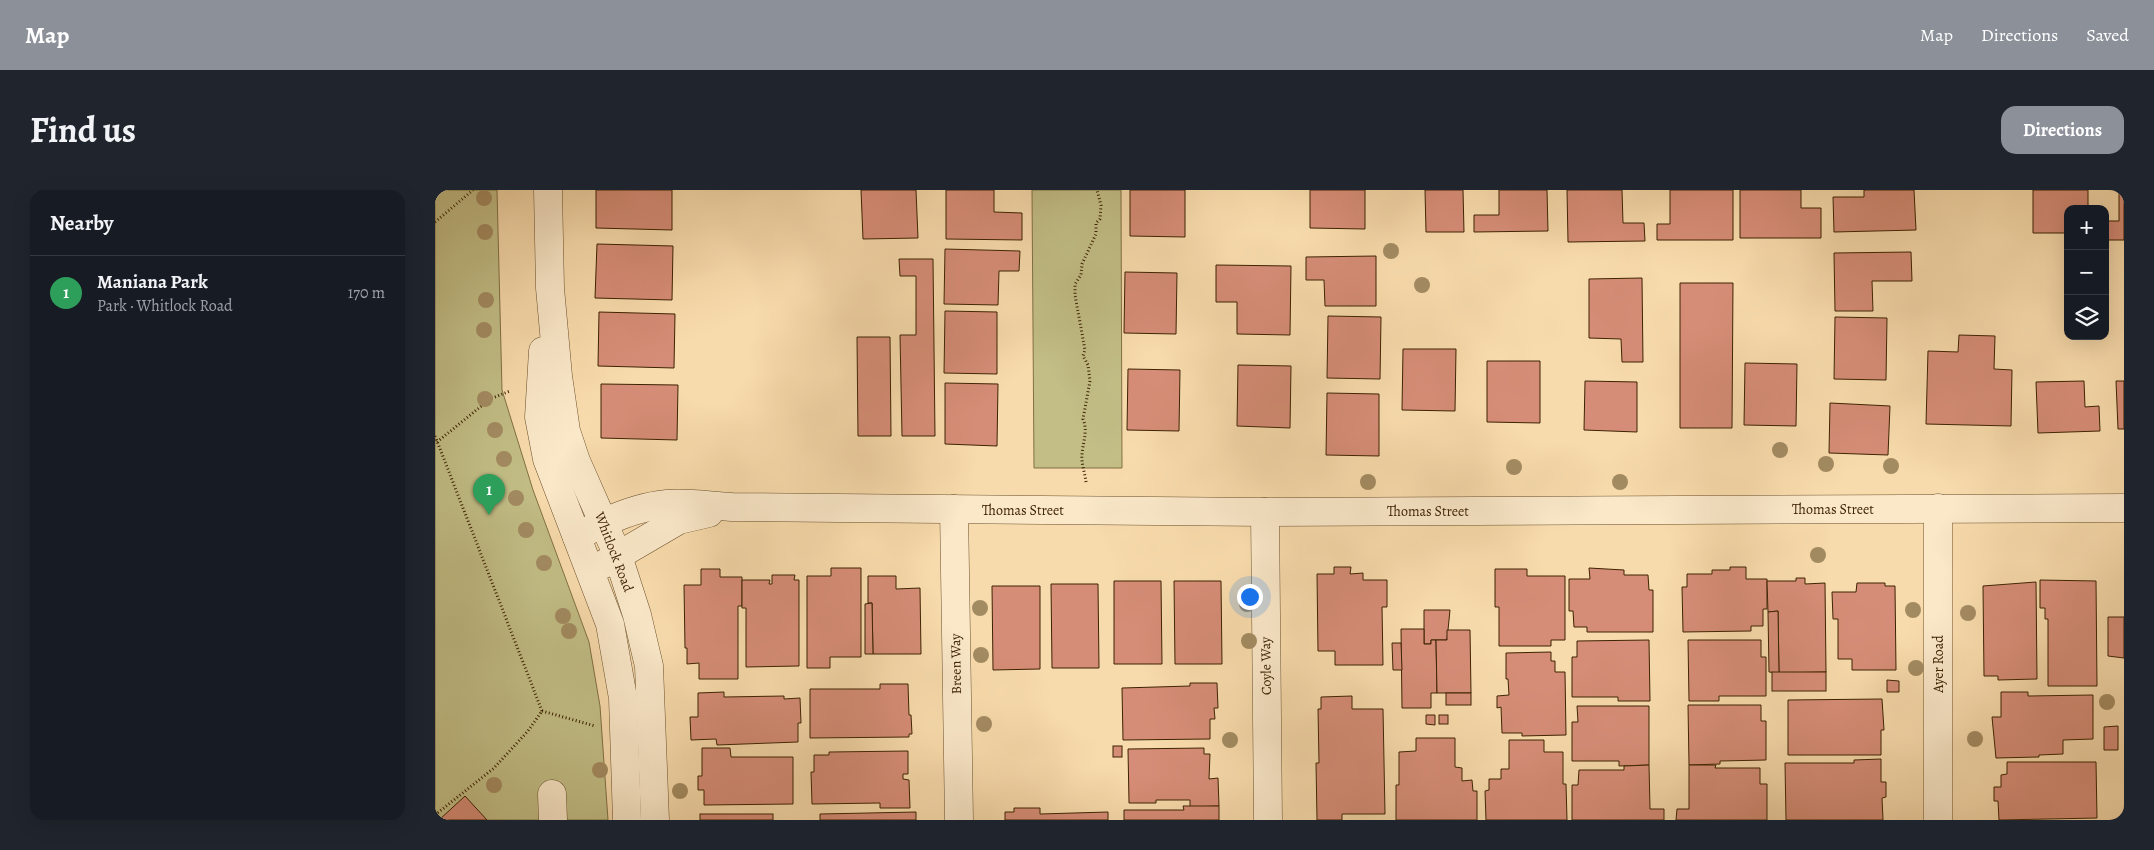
<!DOCTYPE html>
<html lang="en">
<head>
<meta charset="utf-8">
<style>
	body { margin:0; font-family:Alegreya,serif; background:#20242c; color:#f1f3f6 }
	.controls { position:absolute; right:15px; top:15px; display:grid; overflow:hidden; border-radius:10px; box-shadow:0 5px 20px #0002 }
	.controls button { width:45px; height:45px; display:grid; place-items:center; padding:0; border:0; border-bottom:1px solid #363941; background:#171b24; color:#f1f3f6; font:25px sans-serif }
	.you { position:absolute; left:814px; top:406px; width:18px; height:18px; margin:-12px; border:4px solid #fff; border-radius:50%; background:#1a73e8; box-shadow:0 0 0 8px #1a73e833 }
	.badge { display:grid; place-items:center; width:32px; height:32px; border-radius:50%; background:#8c9099; color:#fff; font-size:16px; font-weight:700 }
	.pin { position:absolute; translate:-50% -41px; filter:drop-shadow(0 1px 2px #0008) }
	.pin::after { content:''; position:absolute; top:26px; width:18px; height:15px; background:inherit; clip-path:polygon(0 0,100% 0,50% 100%) }
	.list { margin:0; padding:0; list-style:none }
	h2 { display:flex; justify-content:space-between; align-items:center; height:65px; margin:0; padding:0 20px; font-size:21px }
	h2 small { font-size:16px; font-weight:400; color:#9ea1a6 }
	.list li { display:grid; grid-template-columns:32px 1fr auto; gap:15px; align-items:center; box-sizing:border-box; height:75px; padding:0 20px; border-top:1px solid #363941 }
	.list b { display:block; font-size:19px; white-space:nowrap }
	.list p { margin:0; font-size:16px; white-space:nowrap; color:#9ea1a6 }
	.list em { font-size:16px; font-style:normal; color:#9ea1a6 }
	.icon { flex:none; width:28px; height:28px; fill:none; stroke:currentColor; stroke-width:2; stroke-linecap:round; stroke-linejoin:round }
	.map { position:relative; flex:none; width:1689px; height:630px; overflow:hidden; border-radius:15px }
	header { display:flex; align-items:center; gap:30px; box-sizing:border-box; height:70px; padding:0 25px; background:#8c9099; color:#fff }
	header strong { font-size:24px }
	nav { display:flex; gap:28px; margin-inline-start:auto; font-size:18px }
	.intro { display:flex; align-items:center; justify-content:space-between; box-sizing:border-box; height:120px; padding:0 30px }
	h1 { margin:0; font-size:35px }
	.button { padding:12px 22px; border-radius:15px; background:#8c9099; color:#fff; font-size:18px; font-weight:700 }
	main { display:flex; gap:30px; padding:0 30px }
	aside { flex:1; background:#171b24; border-radius:15px; box-shadow:0 5px 20px #0002 }
	.map>svg:first-child { display:block }
	.green { fill:#c2be86; stroke:#807044 }
	.building { fill:#d68d77; stroke:#3d2303 }
	.lines { fill:none; stroke-linecap:round; stroke-linejoin:round }
	.minor-casing { stroke:#6c512d; stroke-width:29 }
	.path { stroke:#3d2303; stroke-width:3; stroke-dasharray:1 2.5; stroke-linecap:butt }
	.minor { stroke:#fae8c9; stroke-width:28 }
	.tree { fill:#a38b61 }
	.labels { text-anchor:middle; dominant-baseline:central; stroke-width:4.5; stroke-linejoin:round; paint-order:stroke }
	.street-label { font-size:14px; fill:#3d2303; stroke:#fae8c9 }
</style>
</head>
<body>
<header>
<strong>Map</strong>
<nav><a>Map</a><a>Directions</a><a>Saved</a></nav>
</header>
<div class="intro"><h1>Find us</h1><a class="button">Directions</a></div>
<main>
<aside>
<h2>Nearby<small></small></h2>
<ul class="list">
<li><span class="badge" style="background:#2e9e5b">1</span><div><b>Maniana Park</b><p>Park · Whitlock Road</p></div><em>170 m</em></li>
</ul>
</aside>
<div class="map">
<svg width="1689" height="630" viewBox="0 0 1689 630">
	<rect width="100%" height="100%" fill="#f8dbac"/>
	<filter id="stains"><feTurbulence type="fractalNoise" baseFrequency=".004" numOctaves="4"/><feColorMatrix values="0 0 0 0 .2 0 0 0 0 .09 0 0 0 0 .02 0 0 0 .5 -.17"/></filter>
	<radialGradient id="worn" r=".72"><stop offset=".6" stop-color="#630" stop-opacity="0"/><stop offset="1" stop-color="#630" stop-opacity=".3"/></radialGradient>
	<g class="green">
		<polygon points="0,0 62,0 67,200 98,300 154,452 165,516 173,630 0,630"/>
		<polygon points="597,0 686,0 687,278 599,278"/>
	</g>
	<g class="building">
		<polygon points="161,0 237,0 237,40 161,38"/>
		<polygon points="426,0 481,0 483,48 428,49"/>
		<polygon points="511,0 559,0 559,22 587,23 587,50 511,49"/>
		<polygon points="695,0 750,0 750,47 695,46"/>
		<polygon points="875,0 930,0 930,39 875,38"/>
		<polygon points="990,0 1028,0 1029,42 991,42"/>
		<polygon points="1064,0 1112,0 1113,41 1039,42 1039,25 1064,25"/>
		<polygon points="1132,0 1187,0 1188,33 1209,33 1210,51 1133,52"/>
		<polygon points="1235,0 1298,0 1298,50 1222,50 1222,34 1235,34"/>
		<polygon points="1305,0 1366,0 1366,18 1386,18 1386,48 1305,48"/>
		<polygon points="1429,0 1479,0 1481,40 1399,42 1398,7 1429,7"/>
		<polygon points="1598,0 1653,0 1653,19 1633,19 1633,43 1598,43"/>
		<polygon points="1684,0 1689,0 1689,50 1670,50 1670,31 1684,31"/>
		<polygon points="162,54 238,56 237,110 160,108"/>
		<polygon points="510,59 585,61 584,81 564,81 563,115 509,114"/>
		<polygon points="1476,62 1477,91 1437,91 1438,121 1400,121 1399,63"/>
		<polygon points="941,66 941,116 890,116 889,90 871,90 871,67"/>
		<polygon points="464,69 498,69 500,246 467,246 465,145 481,145 481,86 465,86"/>
		<polygon points="781,75 856,76 855,145 802,144 802,112 781,112"/>
		<polygon points="690,82 742,83 741,144 689,143"/>
		<polygon points="1207,88 1208,172 1187,172 1186,149 1154,148 1154,89"/>
		<polygon points="1245,93 1298,93 1297,238 1245,238"/>
		<polygon points="510,121 562,122 562,184 509,183"/>
		<polygon points="164,122 240,124 239,178 163,176"/>
		<polygon points="893,126 946,127 945,189 892,188"/>
		<polygon points="1400,127 1452,128 1451,190 1399,189"/>
		<polygon points="1524,145 1560,146 1559,179 1577,180 1576,236 1491,234 1493,161 1523,162"/>
		<polygon points="422,147 455,147 456,246 423,246"/>
		<polygon points="968,159 1021,159 1020,221 967,220"/>
		<polygon points="1052,171 1105,171 1105,233 1052,232"/>
		<polygon points="1310,173 1362,174 1361,236 1309,235"/>
		<polygon points="803,175 856,176 855,238 802,236"/>
		<polygon points="693,179 745,180 744,241 692,240"/>
		<polygon points="1150,191 1202,192 1202,242 1149,240"/>
		<polygon points="1649,191 1650,217 1664,216 1665,241 1603,243 1601,192"/>
		<polygon points="1681,191 1689,191 1689,239 1683,239"/>
		<polygon points="510,193 563,194 562,256 510,254"/>
		<polygon points="166,194 243,195 242,250 166,248"/>
		<polygon points="892,203 944,204 944,266 891,265"/>
		<polygon points="1395,213 1455,216 1453,265 1394,263"/>
		<polygon points="899,377 916,377 915,384 928,383 928,390 952,390 952,417 947,417 948,475 900,475 900,461 883,461 882,384 899,384"/>
		<polygon points="1295,377 1311,377 1311,389 1332,389 1332,419 1328,419 1328,436 1316,436 1316,441 1248,442 1247,397 1252,397 1252,384 1277,384 1277,380 1295,380"/>
		<polygon points="396,378 426,378 426,467 395,467 395,478 372,478 372,386 396,386"/>
		<polygon points="1154,378 1189,380 1189,385 1213,385 1214,400 1218,400 1218,442 1152,442 1152,437 1139,437 1138,421 1134,421 1134,389 1155,389"/>
		<polygon points="266,379 285,379 285,387 307,387 307,416 303,416 303,489 264,489 264,473 252,474 252,458 250,458 249,395 266,395"/>
		<polygon points="1060,379 1092,379 1092,386 1130,386 1130,450 1116,450 1116,456 1064,456 1064,417 1060,417"/>
		<polygon points="337,385 360,385 359,390 364,390 364,476 311,477 311,418 307,418 307,390 335,390 334,394 337,394"/>
		<polygon points="433,386 461,386 461,399 485,398 486,464 438,464 437,413 433,413"/>
		<polygon points="1361,388 1370,388 1370,394 1390,393 1391,482 1344,483 1343,421 1333,422 1332,391 1361,391"/>
		<polygon points="1605,390 1661,391 1662,496 1613,496 1613,429 1610,429 1610,418 1605,418"/>
		<polygon points="679,391 726,391 727,474 679,474"/>
		<polygon points="739,391 786,391 787,474 740,474"/>
		<polygon points="1601,392 1602,489 1563,490 1563,486 1549,486 1548,396"/>
		<polygon points="1422,393 1450,393 1450,396 1460,396 1461,480 1417,480 1417,469 1403,469 1403,429 1398,429 1397,402 1421,402"/>
		<polygon points="616,394 663,394 664,478 617,478"/>
		<polygon points="557,396 605,396 605,479 558,480"/>
		<polygon points="437,413 438,464 430,464 430,414"/>
		<polygon points="989,420 1015,420 1012,450 996,450 996,454 989,454"/>
		<polygon points="1343,421 1344,483 1334,482 1333,422"/>
		<polygon points="1673,427 1689,427 1689,468 1673,466"/>
		<polygon points="966,439 989,439 989,454 996,454 996,450 1001,450 1002,503 996,503 996,518 967,518"/>
		<polygon points="1012,440 1035,440 1036,503 1002,503 1001,450 1012,450"/>
		<polygon points="1214,450 1215,511 1183,511 1183,507 1137,507 1137,467 1142,467 1142,451"/>
		<polygon points="1253,450 1326,450 1326,467 1331,467 1331,506 1284,506 1284,511 1254,511"/>
		<polygon points="957,453 966,453 967,480 958,480"/>
		<polygon points="1116,462 1116,471 1120,471 1120,482 1130,482 1131,545 1087,546 1087,543 1067,543 1066,517 1062,518 1062,506 1074,505 1073,489 1071,489 1071,463"/>
		<rect x="1337" y="482" width="54" height="19"/>
		<polygon points="1452,490 1464,491 1464,502 1452,502"/>
		<polygon points="755,493 782,493 783,518 779,518 780,529 775,529 775,549 688,550 687,498 755,496"/>
		<polygon points="445,494 473,494 474,525 476,525 477,544 474,544 474,547 375,548 375,499 445,499"/>
		<polygon points="289,502 289,507 349,506 349,509 365,508 366,533 363,533 363,552 282,555 281,549 256,550 255,527 263,527 263,503"/>
		<polygon points="1566,502 1593,502 1593,506 1658,505 1658,549 1628,550 1628,564 1604,565 1604,567 1561,568 1557,527 1566,527"/>
		<rect x="1011" y="503" width="25" height="12"/>
		<polygon points="917,506 917,519 948,519 950,624 907,624 907,630 882,630 881,573 884,573 883,519 886,519 886,507"/>
		<polygon points="1447,509 1449,540 1446,540 1446,565 1353,565 1353,510"/>
		<polygon points="1253,515 1326,515 1326,531 1331,531 1331,570 1285,571 1285,574 1254,575"/>
		<polygon points="1142,516 1214,516 1214,575 1184,576 1184,571 1137,571 1137,532 1143,532"/>
		<polygon points="991,525 1000,525 1000,535 991,534"/>
		<rect x="1004" y="525" width="9" height="9"/>
		<polygon points="1683,536 1683,560 1669,560 1669,537"/>
		<polygon points="981,548 1020,548 1020,577 1027,578 1027,591 1037,590 1038,601 1042,601 1042,630 961,630 961,595 964,595 964,562 981,561"/>
		<polygon points="1074,550 1109,550 1109,562 1128,562 1128,594 1131,594 1132,630 1051,630 1050,601 1054,600 1054,589 1066,589 1066,579 1074,579"/>
		<rect x="678" y="556" width="9" height="11"/>
		<polygon points="267,558 295,558 296,567 358,567 358,614 269,615 269,600 263,600 263,586 267,586"/>
		<polygon points="769,558 769,564 775,564 774,589 783,588 784,616 755,617 755,610 721,610 721,613 694,613 693,559"/>
		<polygon points="473,561 473,584 468,584 468,589 474,590 475,618 445,618 445,613 377,614 376,582 379,582 379,565 394,565 394,562"/>
		<polygon points="1446,569 1446,592 1451,592 1451,607 1447,608 1448,630 1351,630 1350,573 1419,573 1419,570"/>
		<polygon points="1572,572 1661,572 1662,628 1564,630 1563,611 1559,611 1559,597 1566,597 1566,585 1572,584"/>
		<polygon points="1214,575 1215,619 1229,619 1229,630 1137,630 1137,595 1143,595 1144,580 1189,580 1189,576"/>
		<polygon points="1254,575 1281,575 1280,578 1325,578 1325,594 1332,594 1332,630 1241,630 1242,619 1254,619"/>
		<polygon points="30,606 52,630 4,630"/>
		<polygon points="748,616 784,616 784,630 689,630 689,620 749,620"/>
		<polygon points="579,618 605,618 605,624 673,622 673,630 570,630 570,622 579,622"/>
		<polygon points="481,622 481,630 385,630 385,624"/>
		<rect x="265" y="624" width="73" height="6"/>
	</g>
	<g class="lines">
		<defs>
			<g id="minor">
				<polyline points="113,0 115,98 123,186 131,241 141,271 183,366 202,425 214,476 220,630"/>
				<polyline points="108,161 104,227 112,269 175,434 188,508 192,630"/>
				<polyline points="1503,318 1503,630"/>
				<polyline points="519,319 524,630"/>
				<polyline points="830,322 833,630"/>
				<path d="M142,347C169,331 200,317 232,314C253,312 276,316 297,317L830,322L1689,318"/>
				<polyline points="167,375 244,330 274,323"/>
				<polyline points="117,604 118,630"/>
			</g>
		</defs>
		<use href="#minor" class="minor-casing"/>
		<g class="path">
			<polyline points="0,32 38,0"/>
			<polyline points="0,246 107,521"/>
			<polyline points="2,252 55,209 75,201"/>
			<path d="M651,292C650,283 646,273 647,264C648,252 653,241 648,229L655,191L653,175L648,166L650,160L640,105V94L646,85L647,74L661,44V33L665,29L666,15L662,0"/>
			<polyline points="107,521 160,536"/>
			<polyline points="0,625 59,578 93,541 107,521"/>
		</g>
		<use href="#minor" class="minor"/>
	</g>
	<g class="tree">
		<circle cx="49" cy="8" r="8"/>
		<circle cx="50" cy="42" r="8"/>
		<circle cx="956" cy="61" r="8"/>
		<circle cx="987" cy="95" r="8"/>
		<circle cx="51" cy="110" r="8"/>
		<circle cx="49" cy="140" r="8"/>
		<circle cx="50" cy="209" r="8"/>
		<circle cx="60" cy="240" r="8"/>
		<circle cx="1345" cy="260" r="8"/>
		<circle cx="69" cy="269" r="8"/>
		<circle cx="1391" cy="274" r="8"/>
		<circle cx="1456" cy="276" r="8"/>
		<circle cx="1079" cy="277" r="8"/>
		<circle cx="933" cy="292" r="8"/>
		<circle cx="1185" cy="292" r="8"/>
		<circle cx="81" cy="308" r="8"/>
		<circle cx="91" cy="340" r="8"/>
		<circle cx="1383" cy="365" r="8"/>
		<circle cx="109" cy="373" r="8"/>
		<circle cx="812" cy="414" r="8"/>
		<circle cx="545" cy="418" r="8"/>
		<circle cx="1478" cy="420" r="8"/>
		<circle cx="1533" cy="423" r="8"/>
		<circle cx="128" cy="426" r="8"/>
		<circle cx="134" cy="441" r="8"/>
		<circle cx="814" cy="451" r="8"/>
		<circle cx="546" cy="465" r="8"/>
		<circle cx="1481" cy="478" r="8"/>
		<circle cx="1672" cy="512" r="8"/>
		<circle cx="549" cy="534" r="8"/>
		<circle cx="1540" cy="549" r="8"/>
		<circle cx="795" cy="550" r="8"/>
		<circle cx="165" cy="580" r="8"/>
		<circle cx="59" cy="595" r="8"/>
		<circle cx="245" cy="601" r="8"/>
	</g>
	<g class="labels">
		<g class="street-label">
			<text x="1398" y="319">Thomas Street</text>
			<text x="588" y="320">Thomas Street</text>
			<text x="993" y="321">Thomas Street</text>
			<text transform="translate(179 362) rotate(69)">Whitlock Road</text>
			<text transform="translate(521 474) rotate(-91)">Breen Way</text>
			<text transform="translate(1503 474) rotate(-90)">Ayer Road</text>
			<text transform="translate(831 476) rotate(-91)">Coyle Way</text>
		</g>
	</g>
	<rect width="100%" height="100%" filter="url(#stains)"/>
	<rect width="100%" height="100%" fill="url(#worn)"/>
</svg>
<div class="controls">
<button>+</button>
<button>−</button>
<button><svg class="icon" aria-label="layers" viewBox="0 0 24 24"><path d="M12 4l9 5-9 5-9-5zM3 14l9 5 9-5"/></svg></button>
</div>
<div class="you"></div>
<div class="pin badge" style="left:54px;top:325px;background:#2e9e5b">1</div>
</div>
</main>
</body>
</html>
